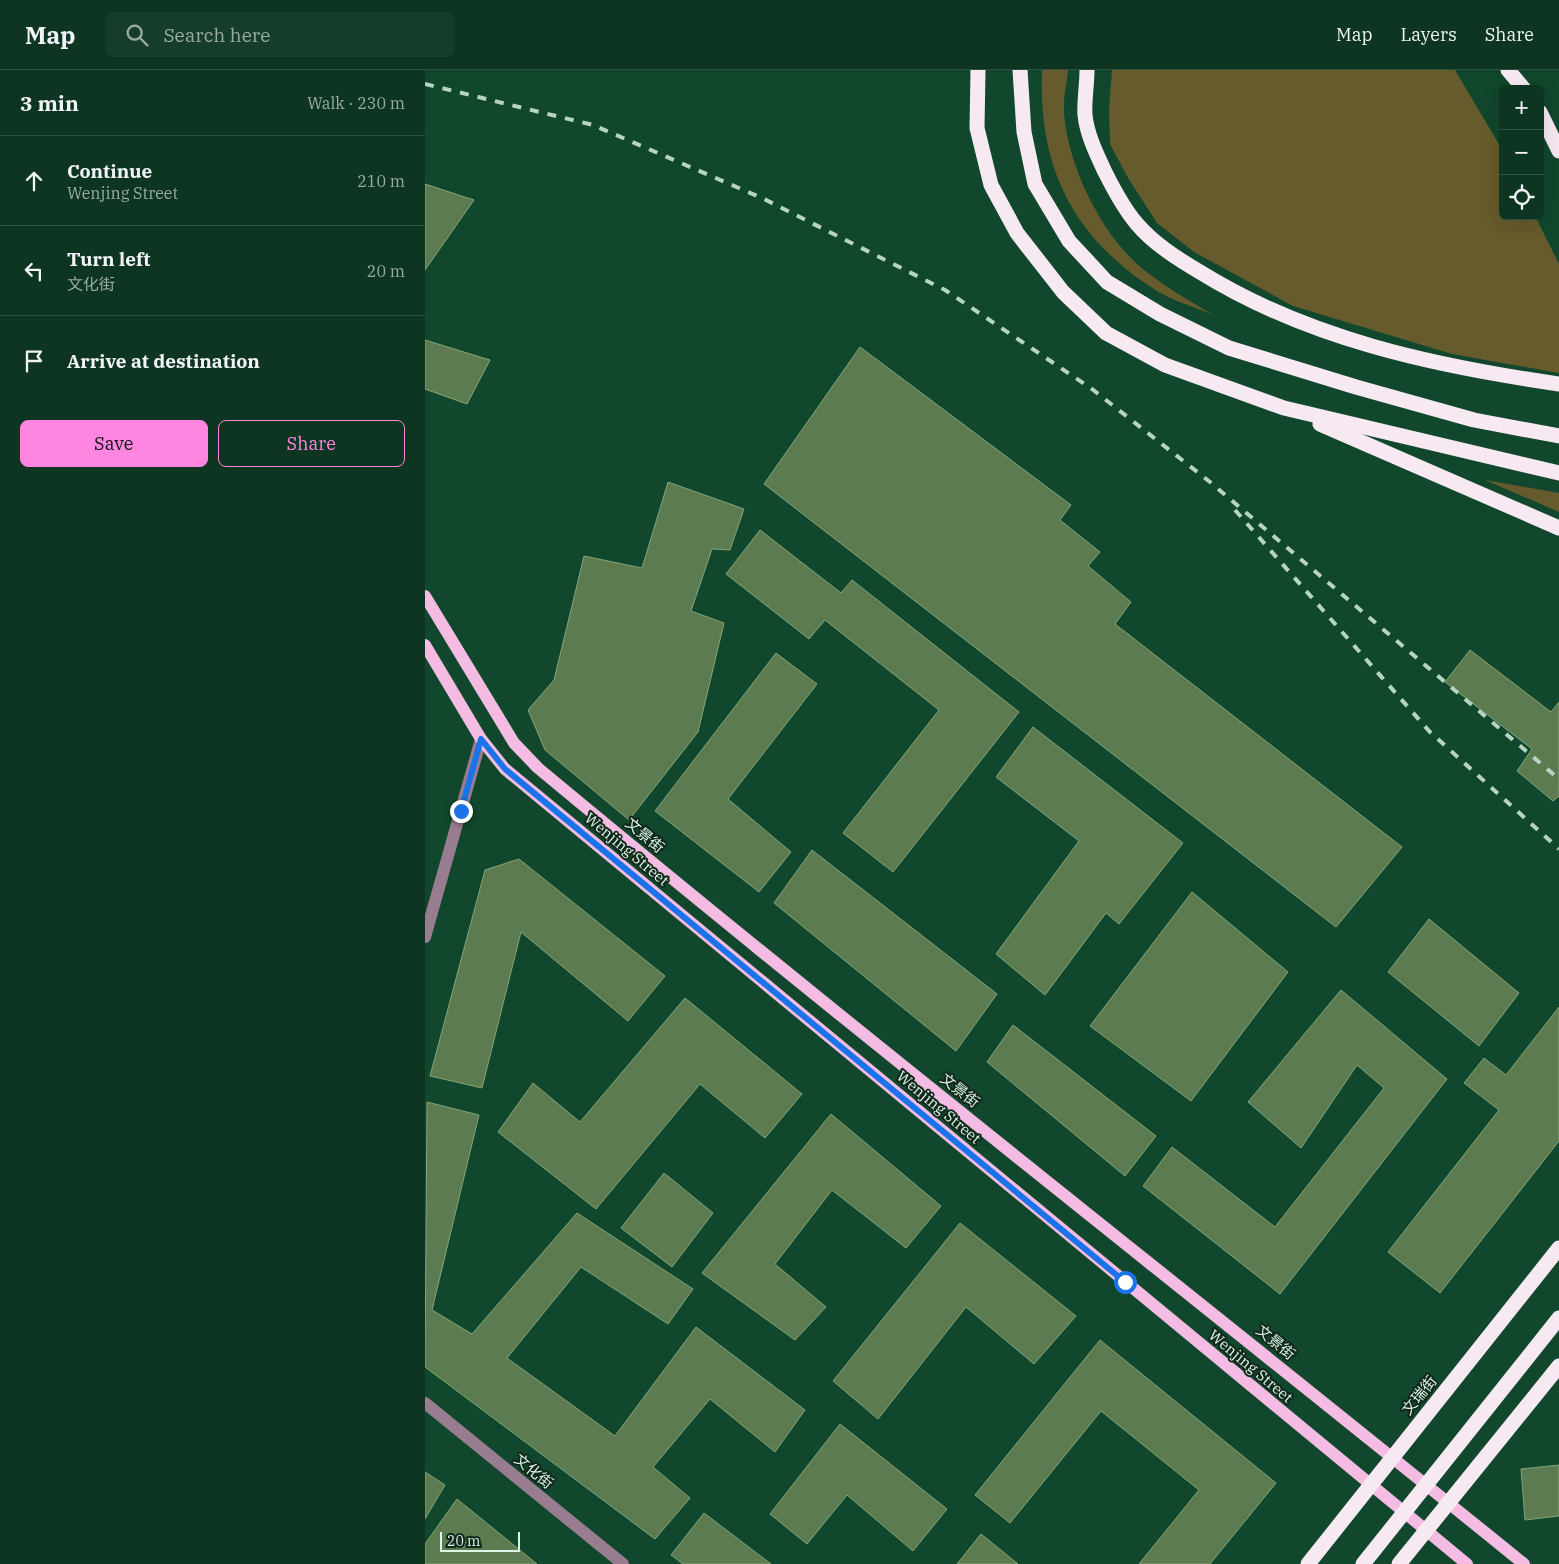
<!DOCTYPE html>
<html lang="en">
<head>
<meta charset="utf-8">
<style>
	body { margin:0; font-family:"IBM Plex Serif","Noto Sans SC",serif; background:#163d2a; color:#f1f3f6 }
	.controls { position:absolute; right:15px; top:15px; display:grid; overflow:hidden; border-radius:8px; box-shadow:0 5px 20px #0002 }
	.controls button { width:45px; height:45px; display:grid; place-items:center; padding:0; border:0; border-bottom:1px solid #2d503f; background:#0d3521; color:#f1f3f6; font:25px sans-serif }
	.scale { position:absolute; left:15px; bottom:12px; width:80px; box-sizing:border-box; padding-left:5px; border:2px solid #dcf6e5; border-top:0; font-size:14px; line-height:18px; white-space:nowrap; color:#dcf6e5; -webkit-text-stroke:4px #12281c; paint-order:stroke }
	.stop { position:absolute; width:15px; height:15px; margin:-11px; border:4px solid #1a73e8; border-radius:50%; background:#fff }
	.stop.end { background:#1a73e8; border-color:#fff; box-shadow:0 1px 5px #0008 }
	.list { margin:0; padding:0; list-style:none }
	h2 { display:flex; justify-content:space-between; align-items:center; height:65px; margin:0; padding:0 20px; font-size:21px }
	h2 small { font-size:16px; font-weight:400; color:#9aaba5 }
	.list li { display:grid; grid-template-columns:32px 1fr auto; gap:15px; align-items:center; box-sizing:border-box; height:90px; padding:0 20px; border-top:1px solid #2d503f }
	.list b { display:block; font-size:19px; white-space:nowrap }
	.list p { margin:0; font-size:16px; white-space:nowrap; color:#9aaba5 }
	.list em { font-size:16px; font-style:normal; color:#9aaba5 }
	.actions { display:flex; gap:10px; padding:15px 20px }
	.actions a { flex:1; padding:11px 0; border:1px solid #fe85e0; border-radius:8px; text-align:center; font-size:18px; color:#fe85e0 }
	.actions .main { background:#fe85e0; color:#111 }
	.icon { flex:none; width:28px; height:28px; fill:none; stroke:currentColor; stroke-width:2; stroke-linecap:round; stroke-linejoin:round }
	.map { position:relative; flex:none; width:1134px; height:1494px; overflow:hidden }
	header { display:flex; align-items:center; gap:30px; box-sizing:border-box; height:70px; padding:0 25px; background:#0d3521; border-bottom:1px solid #2d503f }
	header strong { font-size:24px }
	nav { display:flex; gap:28px; margin-inline-start:auto; font-size:18px }
	.search { width:350px; height:45px; background:#163d2a; display:flex; align-items:center; gap:12px; box-sizing:border-box; padding:0 18px; border-radius:8px; color:#9aaba5; font-size:19px }
	main { display:flex }
	aside { flex:1; background:#0d3521 }
	.map>svg:first-child { display:block }
	.green { fill:#655b2c }
	.building { fill:#5c7b51; stroke:#84a579 }
	.lines { fill:none; stroke-linecap:round; stroke-linejoin:round }
	.minor { stroke:#987d90; stroke-width:12 }
	.major { stroke:#f4bce3; stroke-width:12 }
	.highway { stroke:#f7e9f2; stroke-width:15 }
	.rail { stroke:#b5d4c1; stroke-width:4; stroke-dasharray:9 9; stroke-linecap:butt }
	.highway-bridge { stroke:#f7e9f2; stroke-width:15 }
	.route { stroke:#1a73e8; stroke-width:6 }
	.labels { text-anchor:middle; dominant-baseline:central; stroke-width:4; stroke-linejoin:round; paint-order:stroke }
	.street-label { font-size:15px; fill:#dcf6e5; stroke:#12281c }
</style>
</head>
<body>
<header>
<strong>Map</strong>
<div class="search"><svg class="icon" aria-label="search" viewBox="0 0 24 24"><circle cx="10" cy="10" r="6"/><path d="M15 15l6 6"/></svg>Search here</div>
<nav><a>Map</a><a>Layers</a><a>Share</a></nav>
</header>
<main>
<aside>
<h2>3 min<small>Walk · 230 m</small></h2>
<ul class="list">
<li><svg class="icon" aria-label="ahead" viewBox="0 0 24 24"><path d="M12 20V5M6 11l6-6 6 6"/></svg><div><b>Continue</b><p>Wenjing Street</p></div><em>210 m</em></li>
<li><svg class="icon" aria-label="left" viewBox="0 0 24 24"><path d="M17 20v-9H6M10 6l-5 5 5 5"/></svg><div><b>Turn left</b><p>文化街</p></div><em>20 m</em></li>
<li><svg class="icon" aria-label="arrive" viewBox="0 0 24 24"><path d="M6 21V4h12l-3 4 3 4H6"/></svg><div><b>Arrive at destination</b></div></li>
</ul>
<div class="actions"><a class="main">Save</a><a>Share</a></div>
</aside>
<div class="map">
<svg width="1134" height="1494" viewBox="0 0 1134 1494">
	<rect width="100%" height="100%" fill="#11472c"/>
	<g class="green">
		<path d="M617,0H643C642,13 638,28 639,42C642,92 673,157 709,191C732,213 761,228 788,245C770,237 748,231 732,221C648,168 613,98 617,0Z"/>
		<polygon points="687,0 1030,0 1078,81 1078,146 1110,146 1134,194 1134,303 1027,284 868,236 769,182 732,153 703,108 685,74 684,39"/>
		<polygon points="1060,410 1134,423 1134,442"/>
	</g>
	<g class="building">
		<polygon points="0,114 49,130 0,200"/>
		<polygon points="0,270 65,290 42,334 0,319"/>
		<polygon points="435,277 646,435 635,450 675,482 663,496 706,532 690,554 977,777 911,857 339,414"/>
		<polygon points="243,412 319,439 305,480 287,479 266,541 299,553 273,662 204,750 120,680 103,640 129,610 159,486 217,498"/>
		<polygon points="335,460 416,523 427,510 594,642 468,802 418,763 514,640 400,550 384,569 301,504"/>
		<polygon points="1045,580 1126,642 1134,632 1134,726 1128,731 1092,701 1107,679 1020,612"/>
		<polygon points="351,583 392,614 303,729 366,782 334,822 230,741"/>
		<polygon points="608,657 758,773 694,854 681,843 620,925 571,884 654,771 571,707"/>
		<polygon points="387,780 572,924 531,981 349,833"/>
		<polygon points="94,789 240,906 203,951 96,862 57,1018 5,1006 60,800"/>
		<polygon points="767,822 863,902 766,1031 665,956"/>
		<polygon points="1004,849 1094,923 1054,976 963,902"/>
		<polygon points="916,920 1022,1009 855,1224 718,1116 747,1077 850,1157 959,1018 932,995 876,1078 823,1032"/>
		<polygon points="260,928 377,1024 340,1068 275,1014 171,1139 73,1062 108,1013 155,1052"/>
		<polygon points="1134,937 1134,1071 1015,1223 963,1182 1074,1040 1039,1013 1059,988 1081,1005"/>
		<polygon points="588,955 731,1066 700,1106 562,992"/>
		<polygon points="2,1032 54,1045 7,1240 47,1264 152,1143 268,1219 243,1254 156,1197 82,1288 190,1366 271,1257 380,1340 350,1382 285,1329 228,1397 265,1428 230,1469 0,1297"/>
		<polygon points="406,1044 516,1136 481,1178 407,1120 350,1194 401,1237 370,1270 277,1203"/>
		<polygon points="239,1103 288,1143 247,1197 196,1158"/>
		<polygon points="535,1153 651,1246 609,1294 541,1237 453,1349 408,1311"/>
		<polygon points="675,1270 851,1413 785,1494 714,1494 774,1420 676,1341 585,1453 550,1425"/>
		<polygon points="415,1354 522,1439 488,1481 422,1425 382,1474 345,1444"/>
		<polygon points="1134,1395 1134,1446 1100,1450 1096,1399"/>
		<polygon points="0,1402 20,1415 0,1449"/>
		<polygon points="32,1429 112,1494 0,1494 0,1474"/>
		<polygon points="279,1443 346,1494 258,1494 246,1485"/>
		<polygon points="556,1464 593,1494 532,1494"/>
	</g>
	<g class="lines">
		<g class="minor">
			<polyline points="0,867 56,669"/>
			<polyline points="0,1333 198,1494"/>
		</g>
		<g class="major">
			<path d="M0,526L89,673L113,698C438,968 771,1228 1099,1494"/>
			<polyline points="0,575 56,669 80,699 1042,1494"/>
		</g>
		<g class="highway">
			<polyline points="553,0 552,58 566,115 592,163 638,222 681,263 740,295 859,338 1134,403"/>
			<polyline points="595,0 599,62 610,114 644,171 682,212 735,244 804,278 931,317 1049,350 1134,366"/>
			<path d="M662,0C662,15 659,31 660,45C662,65 672,85 680,102C689,120 699,139 712,154C729,174 753,189 775,202C883,269 1009,296 1134,314"/>
			<polyline points="1083,0 1099,19"/>
			<polyline points="1115,42 1134,81"/>
			<polyline points="895,354 1134,458"/>
			<polyline points="883,1494 1134,1178"/>
			<polyline points="974,1494 1134,1296"/>
		</g>
		<g class="rail">
			<polyline points="0,14 168,55 337,128 520,220 667,319 785,412 1134,709"/>
			<polyline points="810,440 1004,661 1134,779"/>
		</g>
		<polyline class="highway-bridge" points="938,1494 1134,1248"/>
	</g>
	<g class="lines">
		<polyline class="route" points="36,741 56,669 80,699 700,1212"/>
	</g>
	<g class="labels">
		<g class="street-label">
			<text transform="translate(220 765) rotate(40)">文景街</text>
			<text transform="translate(202 779) rotate(40)">Wenjing Street</text>
			<text transform="translate(535 1020) rotate(38)">文景街</text>
			<text transform="translate(514 1037) rotate(40)">Wenjing Street</text>
			<text transform="translate(851 1272) rotate(39)">文景街</text>
			<text transform="translate(826 1296) rotate(40)">Wenjing Street</text>
			<text transform="translate(994 1325) rotate(-51)">文瑞街</text>
			<text transform="translate(109 1401) rotate(39)">文化街</text>
		</g>
	</g>
</svg>
<div class="controls">
<button>+</button>
<button>−</button>
<button><svg class="icon" aria-label="locate" viewBox="0 0 24 24"><circle cx="12" cy="12" r="6"/><path d="M12 2v4M12 18v4M2 12h4M18 12h4"/></svg></button>
</div>
<div class="scale">20 m</div>
<div class="stop" style="left:700px;top:1212px"></div>
<div class="stop end" style="left:36px;top:741px"></div>
</div>
</main>
</body>
</html>
